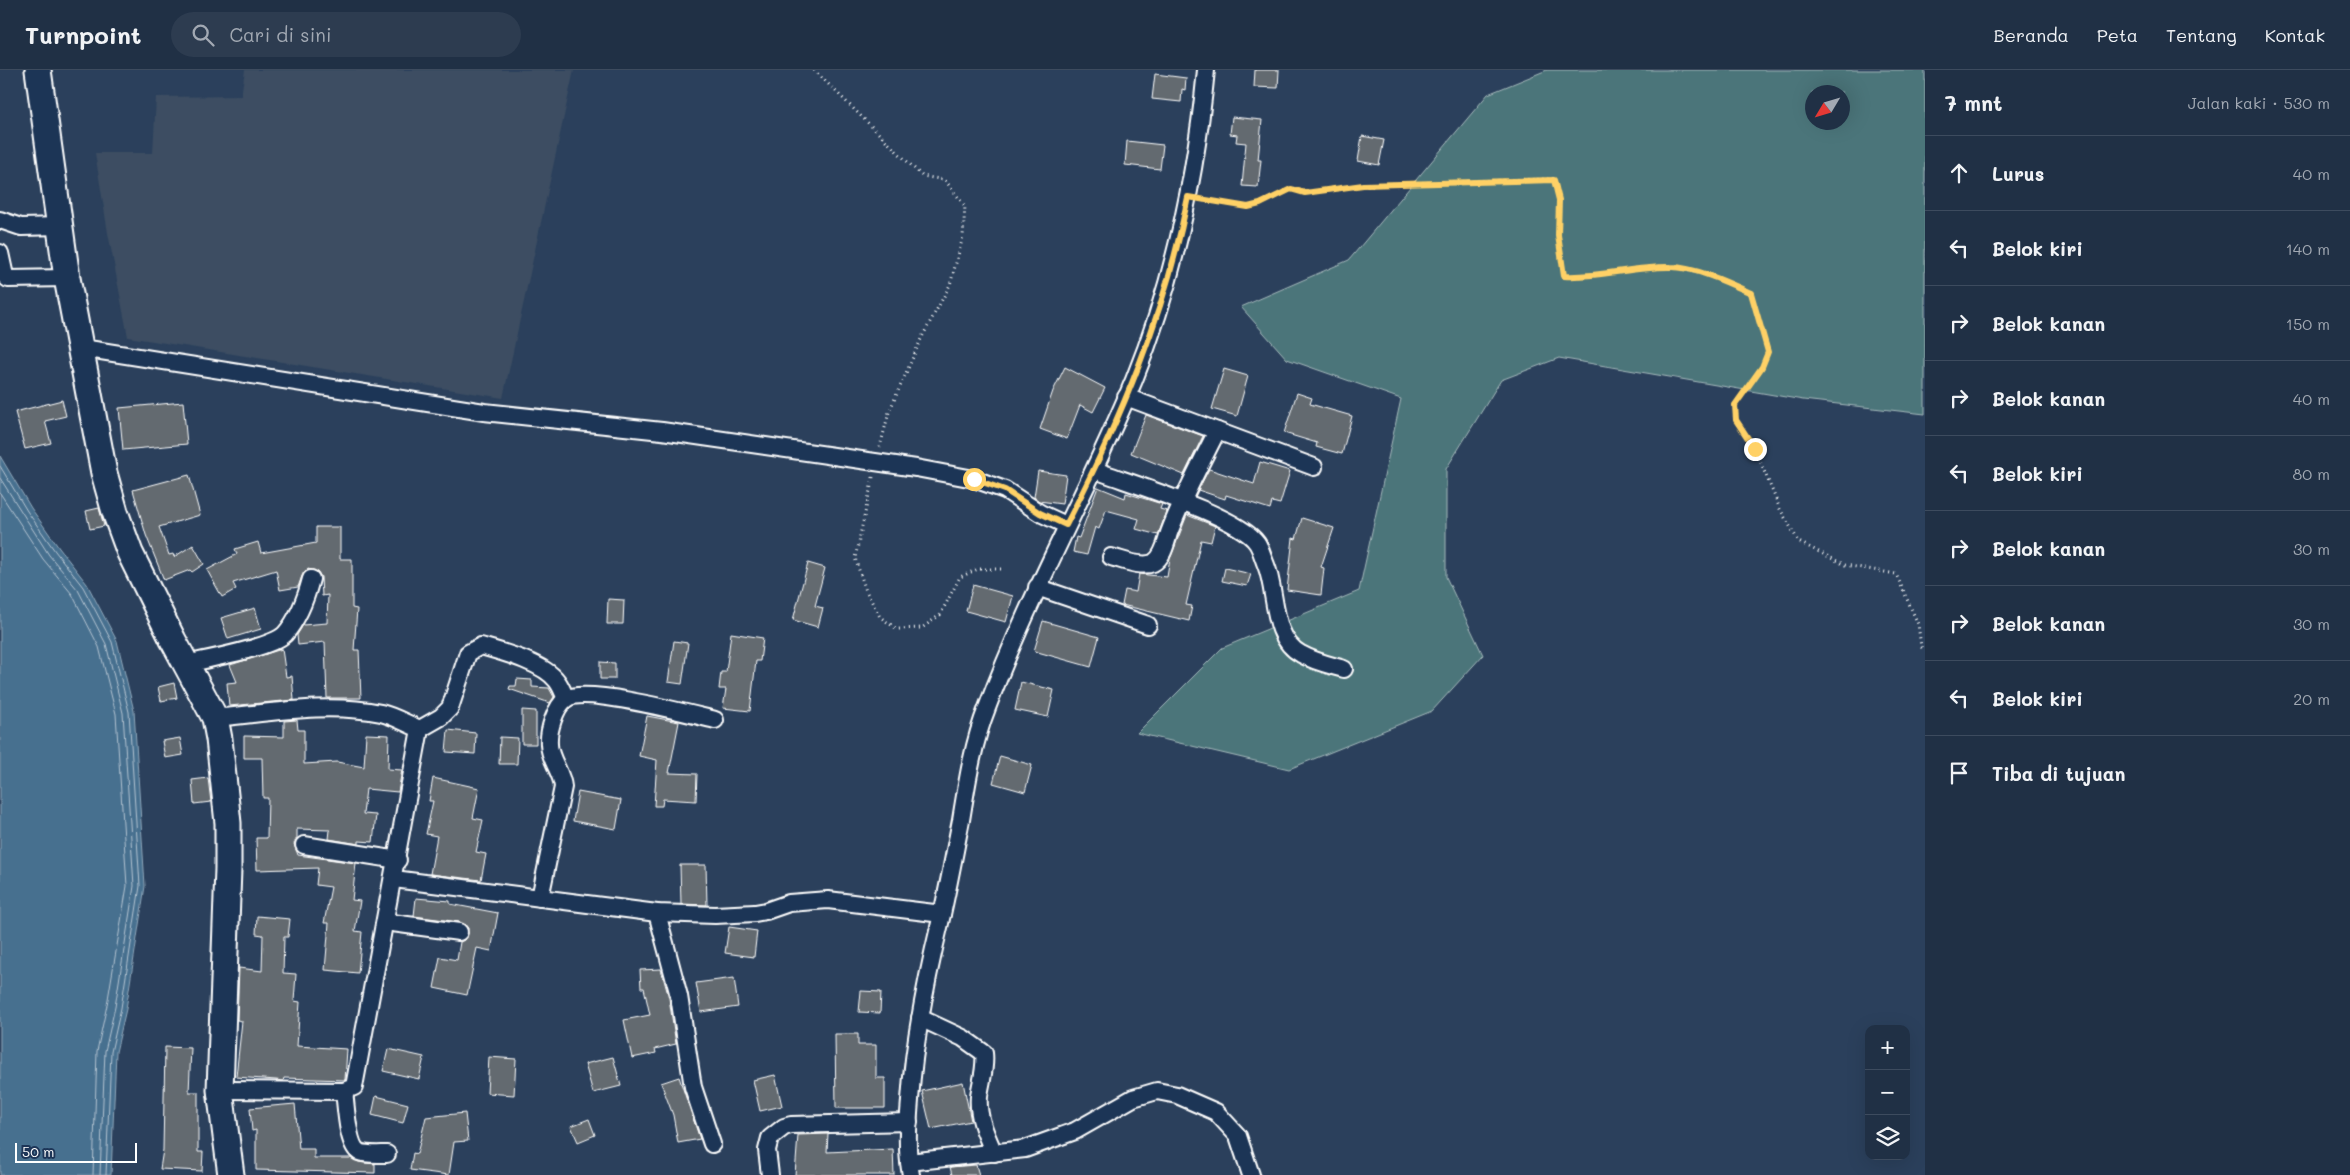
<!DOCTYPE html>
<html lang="id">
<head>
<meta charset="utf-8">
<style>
	body { margin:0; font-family:Mali,sans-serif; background:#2d3c50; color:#f1f3f6 }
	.controls { position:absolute; right:15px; bottom:15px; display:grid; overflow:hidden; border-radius:10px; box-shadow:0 5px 20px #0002 }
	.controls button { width:45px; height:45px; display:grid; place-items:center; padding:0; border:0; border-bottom:1px solid #3d4b5e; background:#203045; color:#f1f3f6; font:25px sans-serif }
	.compass { position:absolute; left:1805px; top:15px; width:45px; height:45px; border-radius:50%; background:#203045; box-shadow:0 5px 20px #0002; rotate:232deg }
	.scale { position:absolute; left:15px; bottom:12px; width:122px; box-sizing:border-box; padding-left:5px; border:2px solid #fff; border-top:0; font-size:14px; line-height:18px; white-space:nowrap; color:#fff; -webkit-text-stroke:4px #1d3557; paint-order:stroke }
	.stop { position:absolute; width:15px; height:15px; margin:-11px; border:4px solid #ffd166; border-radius:50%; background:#fff }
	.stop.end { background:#ffd166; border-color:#fff; box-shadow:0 1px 5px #0008 }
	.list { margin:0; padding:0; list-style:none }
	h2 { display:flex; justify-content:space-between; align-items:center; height:65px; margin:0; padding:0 20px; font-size:21px }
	h2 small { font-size:16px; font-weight:400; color:#a2a9b3 }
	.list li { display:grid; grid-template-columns:32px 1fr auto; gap:15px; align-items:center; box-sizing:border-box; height:75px; padding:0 20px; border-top:1px solid #3d4b5e }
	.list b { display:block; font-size:19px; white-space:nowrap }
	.list em { font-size:16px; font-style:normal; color:#a2a9b3 }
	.icon { flex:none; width:28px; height:28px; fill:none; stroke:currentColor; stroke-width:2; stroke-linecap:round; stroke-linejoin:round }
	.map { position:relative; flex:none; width:1925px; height:1105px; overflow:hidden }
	header { display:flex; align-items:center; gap:30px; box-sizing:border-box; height:70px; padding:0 25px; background:#203045; border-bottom:1px solid #3d4b5e }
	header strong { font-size:24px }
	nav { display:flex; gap:28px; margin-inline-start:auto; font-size:18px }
	.search { width:350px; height:45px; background:#2d3c50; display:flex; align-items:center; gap:12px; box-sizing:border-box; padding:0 18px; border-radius:28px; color:#a2a9b3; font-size:19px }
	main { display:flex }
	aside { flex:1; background:#203045 }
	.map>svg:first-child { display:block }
	.built { fill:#3c4d62 }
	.green { fill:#4c757a; stroke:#a6babc; fill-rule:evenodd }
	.water { fill:#476f8f; stroke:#91a9bc }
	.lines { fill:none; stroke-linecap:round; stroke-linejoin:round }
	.shore { stroke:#b5c5d2; stroke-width:1 }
	.building { fill:#646b70; stroke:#fff }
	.minor-casing { stroke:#fff; stroke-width:20 }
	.highway-casing { stroke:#fff; stroke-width:29 }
	.path { stroke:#fff; stroke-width:3; stroke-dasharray:1 4; stroke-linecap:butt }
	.minor { stroke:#1d3557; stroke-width:16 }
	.highway { stroke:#1d3557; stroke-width:25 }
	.route { stroke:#ffd166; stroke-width:6 }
</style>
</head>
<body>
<header>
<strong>Turnpoint</strong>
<div class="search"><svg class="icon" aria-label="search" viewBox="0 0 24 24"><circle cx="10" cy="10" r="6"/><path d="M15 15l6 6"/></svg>Cari di sini</div>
<nav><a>Beranda</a><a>Peta</a><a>Tentang</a><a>Kontak</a></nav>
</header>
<main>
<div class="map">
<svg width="1925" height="1105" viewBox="0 0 1925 1105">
	<rect width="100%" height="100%" fill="#2b405c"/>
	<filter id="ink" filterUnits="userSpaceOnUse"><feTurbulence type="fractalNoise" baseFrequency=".02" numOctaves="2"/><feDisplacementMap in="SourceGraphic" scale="10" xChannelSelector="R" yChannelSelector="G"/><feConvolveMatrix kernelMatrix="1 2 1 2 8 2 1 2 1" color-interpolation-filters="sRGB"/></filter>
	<g filter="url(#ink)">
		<polygon class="built" points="245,0 574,0 503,328 128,267 108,163 95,83 153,83 156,27 241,26"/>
		<path class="green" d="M1547,0H1925V344L1803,330L1559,288L1501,310L1446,399V507L1483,585L1432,641L1289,699L1137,663L1222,578L1359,521L1401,329L1287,289L1241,237L1349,190L1488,24ZM1812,22H1842V52H1812Z"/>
		<polygon class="water" points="0,386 31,438 59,478 87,514 117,571 134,641 145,816 126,939 116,982 111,1105 0,1105"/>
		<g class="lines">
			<g class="shore">
				<polyline points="0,396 27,441 55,481 83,517 112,572 129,642 140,816 121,938 111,982 106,1105"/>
				<polyline points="0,408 49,485 78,520 106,574 123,643 134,816 115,937 105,981 100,1105"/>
				<polyline points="0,423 43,489 72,524 99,577 116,644 127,816 107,935 97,981 93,1105"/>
			</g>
		</g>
		<g class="building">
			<polygon points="1255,0 1279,0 1278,18 1254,17"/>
			<polygon points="1155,4 1186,8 1185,20 1182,19 1181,32 1152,29"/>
			<polygon points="1232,47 1262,50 1258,90 1261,90 1258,117 1242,116 1246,73 1236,72 1237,65 1230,64"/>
			<polygon points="1362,66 1384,70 1379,95 1358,91"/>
			<polygon points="1127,71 1163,75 1160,99 1125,95"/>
			<polygon points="1065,297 1105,318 1093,342 1080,335 1067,369 1040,359 1053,321"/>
			<polygon points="1224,299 1248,306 1237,346 1212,339"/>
			<polygon points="1297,323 1312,328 1310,334 1352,346 1342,384 1316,377 1317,373 1284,363"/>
			<polygon points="62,330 66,346 45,351 51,373 25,379 15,342"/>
			<polygon points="183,332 187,374 123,380 119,338"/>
			<polygon points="1146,345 1203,366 1184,405 1131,383"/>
			<polygon points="1260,392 1290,401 1280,434 1272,432 1270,439 1226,425 1225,429 1198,420 1209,399 1254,414"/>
			<polygon points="1038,401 1066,405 1062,434 1039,431 1034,427"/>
			<polygon points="189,405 200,445 159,457 169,485 173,484 174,487 193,475 204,494 192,502 190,500 164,510 146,465 133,420"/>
			<polygon points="1098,417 1125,428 1126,423 1162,434 1160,439 1167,441 1158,465 1136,459 1139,449 1106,440 1099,459 1095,457 1087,485 1073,482 1076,467 1079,468"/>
			<polygon points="99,438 104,456 90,459 86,441"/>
			<polygon points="1187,445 1215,456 1211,472 1201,470 1186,535 1192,536 1189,551 1122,535 1125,520 1136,522 1139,504 1167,507 1170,489"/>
			<polygon points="1302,448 1334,458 1321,497 1324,498 1321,525 1287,520 1293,468 1296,469"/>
			<polygon points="316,457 340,457 340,489 352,489 352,538 357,539 354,580 359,580 361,628 327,628 325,572 298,575 297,565 303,555 327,553 328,525 322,526 321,507 318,502 308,499 302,506 298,517 280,520 276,500 233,513 236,519 222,527 207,500 237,484 235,479 258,472 261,483 316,473"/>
			<polygon points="808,493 825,498 815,536 823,538 818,557 793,550"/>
			<polygon points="1225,498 1251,504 1247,516 1222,511"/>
			<polygon points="973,515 1013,526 1006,552 966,541"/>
			<polygon points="608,529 624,530 623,554 607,554"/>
			<polygon points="255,538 261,559 228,569 221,548"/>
			<polygon points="1043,551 1099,567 1091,597 1034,581"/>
			<polygon points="731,563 763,568 760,591 756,591 750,641 723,638 726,619 719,619 721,602 726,602"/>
			<polygon points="674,571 688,573 682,614 668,612"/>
			<polygon points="282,579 286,607 292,606 294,630 229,636 227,613 237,612 230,595"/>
			<polygon points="600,592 615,593 615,609 600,609"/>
			<polygon points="517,609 532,610 532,617 549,618 554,627 550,633 509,619 510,616 516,616"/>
			<polygon points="1021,612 1054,620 1048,647 1015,640"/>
			<polygon points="174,613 177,628 161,631 158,617"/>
			<polygon points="522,640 536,641 536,674 522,674"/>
			<polygon points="647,646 679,652 669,703 697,704 696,731 663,729 662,736 654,736 657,690 639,686"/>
			<polygon points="297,650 298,660 304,660 304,694 337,692 364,697 366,664 389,665 388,699 402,700 398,722 366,719 363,744 376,745 373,772 359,771 359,774 329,769 330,760 297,759 297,768 294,774 298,785 356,793 352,830 360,831 355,861 362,862 358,903 325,900 329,853 324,853 331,817 316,815 318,798 257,800 256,768 267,768 268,728 263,728 262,688 244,688 244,666 284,667 284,651"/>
			<polygon points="448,660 476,663 475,684 446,682"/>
			<polygon points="500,667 518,668 517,694 499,694"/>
			<polygon points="180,668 183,685 165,688 162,671"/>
			<polygon points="1000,686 1032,695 1025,722 993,713"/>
			<polygon points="208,708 211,732 194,734 192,710"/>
			<polygon points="433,708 479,718 473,748 483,750 476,782 486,784 481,810 430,804 437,766 426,764 433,731 429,731"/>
			<polygon points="578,722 621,730 616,759 573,751"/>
			<polygon points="680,795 706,795 707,835 681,834"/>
			<polygon points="416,828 450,831 450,834 498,843 491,881 477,878 467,925 434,918 440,887 457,890 460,872 467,868 468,858 460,852 414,846"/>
			<polygon points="257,846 290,849 288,867 284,867 283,903 296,904 294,931 300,932 297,976 347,979 345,1010 284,1008 283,1011 276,1010 236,1007 242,951 237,950 239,898 262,901 263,865 256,864"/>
			<polygon points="729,857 757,861 754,887 725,883"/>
			<polygon points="661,899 669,928 676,974 655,979 656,983 632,988 624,950 650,945 644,918 641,918 640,900"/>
			<polygon points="734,908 738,937 701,942 696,913"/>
			<polygon points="861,921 881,922 880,943 859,942"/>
			<polygon points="835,964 858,964 858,975 876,975 876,1008 885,1008 885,1038 836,1038"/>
			<polygon points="165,977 191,978 189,1022 198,1022 198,1082 203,1082 202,1101 160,1099 163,1080"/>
			<polygon points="388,979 424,987 419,1009 383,1001"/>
			<polygon points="489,987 516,989 514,1025 487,1023"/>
			<polygon points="613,987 621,1016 593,1023 585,994"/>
			<polygon points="775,1005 782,1036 760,1041 753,1010"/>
			<polygon points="679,1007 700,1069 678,1073 673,1045 661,1013"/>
			<polygon points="963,1012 971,1051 931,1059 922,1021"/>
			<polygon points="376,1026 408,1034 403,1053 372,1045"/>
			<polygon points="295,1034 299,1079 314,1079 314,1088 350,1088 359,1092 375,1094 375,1103 256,1100 256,1060 252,1061 250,1038"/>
			<polygon points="465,1043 468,1071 454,1072 449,1105 410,1100 413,1083 417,1084 426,1047"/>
			<polygon points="589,1049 595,1065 578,1072 571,1056"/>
			<polygon points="828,1064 827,1082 893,1079 894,1105 795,1105 798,1065"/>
			<polygon points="976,1095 979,1105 952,1105 950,1097"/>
		</g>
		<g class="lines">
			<defs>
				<g id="minor">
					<polyline points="0,150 21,157 60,156"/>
					<polyline points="0,183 5,206 8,209 67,208"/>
					<polyline points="82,278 484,342 662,361 916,398 974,409 1005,420 1040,443 1066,455"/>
					<polyline points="1126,327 1314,397"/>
					<path d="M1095,400C1129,413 1239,446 1257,473C1261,479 1263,488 1266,495C1277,522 1271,568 1301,584C1315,592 1330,595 1344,599"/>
					<path d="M1111,487C1123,490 1141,498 1153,493C1163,488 1166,473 1169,463C1182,428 1200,395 1217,361"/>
					<polyline points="1037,517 1148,555"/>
					<path d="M186,594C207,589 271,578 285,564C298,549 306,528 311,509"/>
					<path d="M215,648C270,643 326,632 381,643C394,646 407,654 420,659L354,1017L344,1021L220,1020"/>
					<path d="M420,659L441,647L450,638L468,583L481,576C502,582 544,593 557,611C561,616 563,623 566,628"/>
					<polyline points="304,775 398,790"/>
					<polyline points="394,809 657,843 715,845 755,843 766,841 789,833 828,830 942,844"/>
					<path d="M540,828L563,717C562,702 549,689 549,674C548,661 555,637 566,629C584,616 690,644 715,650"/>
					<polyline points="657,843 679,926 693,1017 712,1074"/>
					<polyline points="385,852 459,862"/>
					<path d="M920,948L963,968L984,983C986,998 981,1011 979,1026C977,1046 986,1065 994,1083"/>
					<path d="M344,1021C346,1034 347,1075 359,1082C366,1085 379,1084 387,1084"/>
					<polyline points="909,1092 1025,1079 1075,1061 1133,1028 1157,1021 1177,1025 1216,1042 1238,1066 1251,1105"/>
					<polyline points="770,1105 767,1080 770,1068 784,1057 791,1055 909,1052"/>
					<path d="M911,1105C906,1080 908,1055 910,1030C914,970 926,911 940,853C948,819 954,785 961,750C967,713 973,673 987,638C1029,525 1088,421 1134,310C1174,211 1196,106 1206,0"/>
				</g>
				<polyline id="highway" points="38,0 67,208 104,403 115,442 130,483 173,570 215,648 219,669 228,753 228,799 220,1020 231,1105"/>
			</defs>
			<use href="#minor" class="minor-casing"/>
			<use href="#highway" class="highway-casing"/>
			<g class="path">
				<polyline points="814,0 922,106 945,110 965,136 963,167 950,215 921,269 889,342 880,377"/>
				<path d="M1203,130L1248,137L1260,134L1291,119L1305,123L1363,115L1554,109L1559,130L1558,165L1564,206C1600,208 1635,196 1671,197C1695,198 1729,213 1751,223L1768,282L1762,297L1735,335L1736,351L1755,379L1780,439L1799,472L1845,495L1896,504L1918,554L1921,577L1925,580"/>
				<polyline points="873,407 855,488 866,521 880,547 897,559 922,558 940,545 960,507 978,499 1002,499"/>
			</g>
			<use href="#minor" class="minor"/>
			<use href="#highway" class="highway"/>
		</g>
	</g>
	<g class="lines" filter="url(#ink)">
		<path class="route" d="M974,409L1005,420L1040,443L1066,455C1120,351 1166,242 1188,127L1248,137L1260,134L1291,119L1305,123L1363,115L1554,110L1559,130L1558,165L1564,206C1600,208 1635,196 1671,197C1695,197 1729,213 1751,223L1768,282L1762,297L1735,335L1736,350L1755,379"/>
	</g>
</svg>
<div class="controls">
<button>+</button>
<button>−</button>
<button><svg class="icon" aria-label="layers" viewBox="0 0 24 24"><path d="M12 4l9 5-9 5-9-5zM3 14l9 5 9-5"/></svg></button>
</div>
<svg class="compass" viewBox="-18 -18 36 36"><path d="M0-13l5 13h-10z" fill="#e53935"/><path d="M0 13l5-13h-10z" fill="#a2a9b3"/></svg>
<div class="scale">50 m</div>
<div class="stop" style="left:974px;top:409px"></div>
<div class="stop end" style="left:1755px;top:379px"></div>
</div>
<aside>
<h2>7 mnt<small>Jalan kaki · 530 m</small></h2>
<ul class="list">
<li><svg class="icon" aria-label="ahead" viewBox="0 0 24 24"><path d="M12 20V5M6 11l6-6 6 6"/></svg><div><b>Lurus</b></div><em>40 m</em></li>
<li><svg class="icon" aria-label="left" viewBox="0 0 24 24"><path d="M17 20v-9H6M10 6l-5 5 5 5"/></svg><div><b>Belok kiri</b></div><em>140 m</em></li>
<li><svg class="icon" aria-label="right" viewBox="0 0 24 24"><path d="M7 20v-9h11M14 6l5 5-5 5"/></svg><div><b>Belok kanan</b></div><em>150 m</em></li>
<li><svg class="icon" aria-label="right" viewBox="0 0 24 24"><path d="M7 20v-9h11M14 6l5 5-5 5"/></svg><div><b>Belok kanan</b></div><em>40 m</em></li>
<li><svg class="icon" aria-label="left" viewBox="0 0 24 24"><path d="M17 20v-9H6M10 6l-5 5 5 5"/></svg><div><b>Belok kiri</b></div><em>80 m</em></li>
<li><svg class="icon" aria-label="right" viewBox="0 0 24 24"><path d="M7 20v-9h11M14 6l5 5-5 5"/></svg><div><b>Belok kanan</b></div><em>30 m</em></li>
<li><svg class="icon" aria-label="right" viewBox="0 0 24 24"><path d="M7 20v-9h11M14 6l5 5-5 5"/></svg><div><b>Belok kanan</b></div><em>30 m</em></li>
<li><svg class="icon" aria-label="left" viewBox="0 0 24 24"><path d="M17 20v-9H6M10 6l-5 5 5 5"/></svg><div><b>Belok kiri</b></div><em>20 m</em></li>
<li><svg class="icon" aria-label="arrive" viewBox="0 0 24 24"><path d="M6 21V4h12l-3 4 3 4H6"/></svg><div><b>Tiba di tujuan</b></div></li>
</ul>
</aside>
</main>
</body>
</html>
